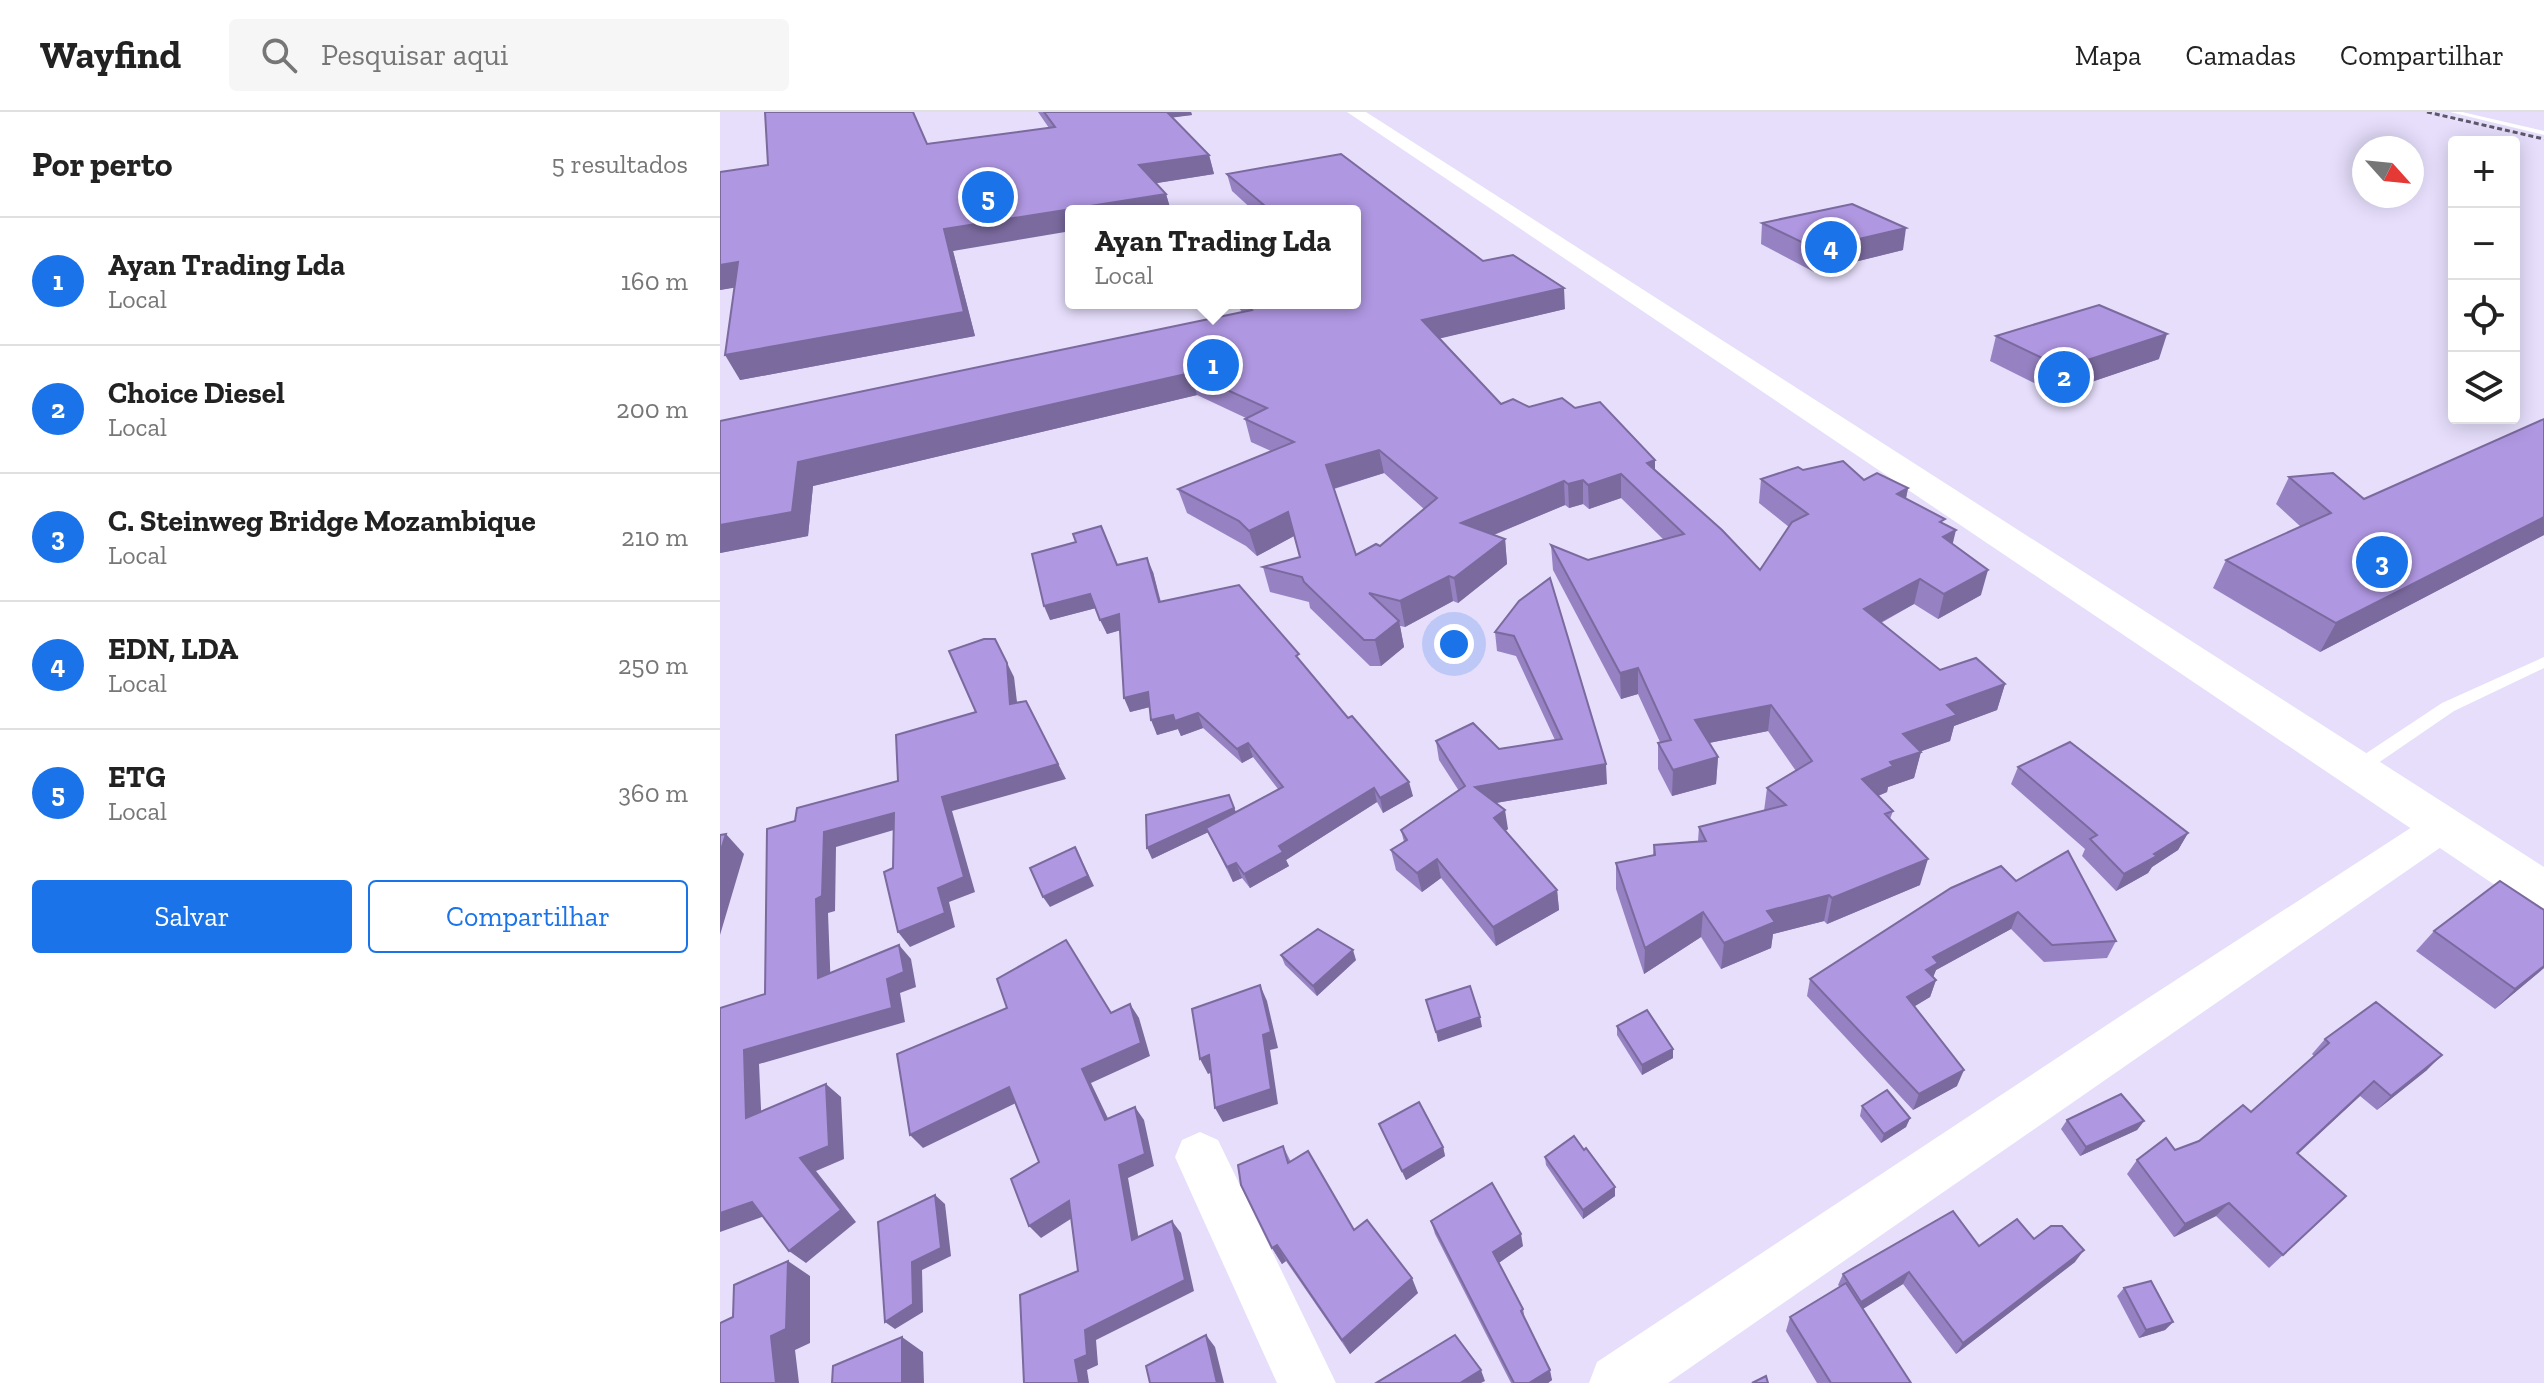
<!DOCTYPE html>
<html lang="pt">
<head>
<meta charset="utf-8">
<style>
	body { margin:0; font-family:"Zilla Slab",serif; background:#f6f6f6; color:#222 }
	.controls { position:absolute; right:24px; top:24px; display:grid; overflow:hidden; border-radius:8px; box-shadow:0 4px 20px #0003 }
	.controls button { width:72px; height:72px; display:grid; place-items:center; padding:0; border:0; border-bottom:2px solid #e0e0e0; background:#fff; color:#222; font:40px sans-serif }
	.compass { position:absolute; left:1632px; top:24px; width:72px; height:72px; border-radius:50%; background:#fff; box-shadow:0 4px 20px #0003; rotate:117deg }
	.you { position:absolute; left:734px; top:532px; width:28px; height:28px; margin:-20px; border:6px solid #fff; border-radius:50%; background:#1a73e8; box-shadow:0 0 0 12px #1a73e833 }
	.badge { display:grid; place-items:center; width:52px; height:52px; border-radius:50%; background:#1a73e8; color:#fff; font-size:26px; font-weight:700 }
	.pin { position:absolute; translate:-50% -50%; border:4px solid #fff; box-shadow:0 2px 8px #0006 }
	.popup { position:absolute; left:345px; top:93px; width:296px; height:104px; box-sizing:border-box; display:grid; place-content:center; border-radius:8px; background:#fff; filter:drop-shadow(0 2px 6px #0005); font-size:26px; white-space:nowrap; color:#767676 }
	.popup b { font-size:30px; color:#222 }
	.popup::after { content:''; position:absolute; left:50%; top:100%; margin-left:-16px; border:16px solid transparent; border-top-color:#fff }
	.list { margin:0; padding:0; list-style:none }
	h2 { display:flex; justify-content:space-between; align-items:center; height:104px; margin:0; padding:0 32px; font-size:34px }
	h2 small { font-size:26px; font-weight:400; color:#767676 }
	.list li { display:grid; grid-template-columns:52px 1fr auto; gap:24px; align-items:center; box-sizing:border-box; height:128px; padding:0 32px; border-top:2px solid #e0e0e0 }
	.list b { display:block; font-size:30px; white-space:nowrap }
	.list p { margin:0; font-size:26px; white-space:nowrap; color:#767676 }
	.list em { font-size:26px; font-style:normal; color:#767676 }
	.actions { display:flex; gap:16px; padding:24px 32px }
	.actions a { flex:1; padding:18px 0; border:2px solid #1a73e8; border-radius:8px; text-align:center; font-size:28px; color:#1a73e8 }
	.actions .main { background:#1a73e8; color:#fff }
	.icon { flex:none; width:44px; height:44px; fill:none; stroke:currentColor; stroke-width:2; stroke-linecap:round; stroke-linejoin:round }
	.map { position:relative; flex:none; width:1824px; height:1271px; overflow:hidden }
	header { display:flex; align-items:center; gap:48px; box-sizing:border-box; height:112px; padding:0 40px; background:#fff; border-bottom:2px solid #e0e0e0 }
	header strong { font-size:38px }
	nav { display:flex; gap:44px; margin-inline-start:auto; font-size:28px }
	.search { width:560px; height:72px; background:#f6f6f6; display:flex; align-items:center; gap:20px; box-sizing:border-box; padding:0 28px; border-radius:8px; color:#767676; font-size:30px }
	main { display:flex }
	aside { flex:1; background:#fff }
	.map>svg:first-child { display:block }
	.lines { fill:none; stroke-linecap:round; stroke-linejoin:round }
	.service { fill:#fff; fill-rule:evenodd }
	.minor { fill:#fff; fill-rule:evenodd }
	.secondary { fill:#fff; fill-rule:evenodd }
	.rail { stroke:#5d586a; stroke-width:3; stroke-dasharray:5 3; stroke-linecap:butt }
	.wall { fill:#9682c2; fill-rule:evenodd }
	.shaded-wall { fill:#7a6a9e }
	.building { fill:#af97e1; stroke:#7a6a9e; stroke-width:2; fill-rule:evenodd }
</style>
</head>
<body>
<header>
<strong>Wayfind</strong>
<div class="search"><svg class="icon" aria-label="search" viewBox="0 0 24 24"><circle cx="10" cy="10" r="6"/><path d="M15 15l6 6"/></svg>Pesquisar aqui</div>
<nav><a>Mapa</a><a>Camadas</a><a>Compartilhar</a></nav>
</header>
<main>
<aside>
<h2>Por perto<small>5 resultados</small></h2>
<ul class="list">
<li><span class="badge">1</span><div><b>Ayan Trading Lda</b><p>Local</p></div><em>160 m</em></li>
<li><span class="badge">2</span><div><b>Choice Diesel</b><p>Local</p></div><em>200 m</em></li>
<li><span class="badge">3</span><div><b>C. Steinweg Bridge Mozambique</b><p>Local</p></div><em>210 m</em></li>
<li><span class="badge">4</span><div><b>EDN, LDA</b><p>Local</p></div><em>250 m</em></li>
<li><span class="badge">5</span><div><b>ETG</b><p>Local</p></div><em>360 m</em></li>
</ul>
<div class="actions"><a class="main">Salvar</a><a>Compartilhar</a></div>
</aside>
<div class="map">
<svg width="1824" height="1271" viewBox="0 0 1824 1271">
	<rect width="100%" height="100%" fill="#e6defb"/>
	<g class="lines">
		<g class="service">
			<polygon points="1730,0 1742,0 1824,19 1824,23"/>
			<polygon points="1824,545 1824,556 1734,599 1642,662 1630,662 1627,657 1630,652 1722,591"/>
		</g>
		<g class="minor">
			<polygon points="1723,699 1737,704 1742,714 1737,724 948,1271 869,1271 877,1250 1405,901 1709,704"/>
			<polygon points="480,1020 498,1028 616,1271 557,1271 455,1045 462,1028"/>
		</g>
		<polygon class="secondary" points="627,0 646,0 1824,755 1824,800 1806,794"/>
		<polyline class="rail" points="1707,0 1824,27"/>
	</g>
	<g class="wall">
		<polygon points="318,0 471,0 472,3 452,5 489,43 494,62 436,71 446,82 451,99 351,99 233,139 255,224 20,268 15,175 0,178 0,60 329,16"/>
		<path d="M507,62L763,149L845,197L720,226L781,292L809,295L855,296L935,348V358L1040,458L1069,415L1039,391L1041,367L1083,358L1188,376L1186,387L1224,412L1232,432L1261,483L1218,507L1194,492L1161,511L1220,558L1285,572L1277,598L1234,614L1230,629L1201,639L1194,666L1168,675L1167,680L1158,684L1173,699L1170,707L1200,773L1107,812L1104,809L1053,822L1051,836L1001,857L981,825L924,862L896,777V751L933,743L934,733L978,729L979,715L1044,699L1047,676L1076,659L1048,619L989,631L998,645L996,672L952,684L938,657V631L940,630L918,582L901,587L833,458L831,433L868,448L943,427L901,386L869,397L863,392L849,396L845,393L774,423L785,427L787,452L738,491L733,489L685,515L680,514L684,535L661,554H650L590,496L589,490L550,480L543,455L580,446L574,424L537,444L526,434L467,401L458,377L551,339L531,330L525,307L526,306L477,283L93,374L88,424L0,441V309L522,200L515,191H635L512,79ZM664,361L704,397L660,434L636,443L614,377Z"/>
		<polygon points="1042,111 1183,138 1094,160 1041,132"/>
		<polygon points="1276,224 1439,247 1336,282 1270,249"/>
		<polygon points="1824,307 1824,423 1600,540 1493,476 1506,448 1581,415 1556,392 1569,365 1644,387"/>
		<polygon points="397,453 433,460 441,490 582,551 693,684 663,701 657,690 566,748 569,754 530,776 522,766 513,770 488,720 432,747 509,683 516,700 558,677 533,645 522,651 483,616 461,624 458,617 437,623 430,595 410,600 400,518 387,522 376,496 330,508"/>
		<polygon points="799,489 887,672 776,691 788,717 785,719 837,778 839,798 776,834 721,766 702,780 676,758 671,738 684,730 681,718 739,679 719,648 716,629 779,637 835,628 796,544 777,539 775,520"/>
		<polygon points="1298,655 1468,721 1458,738 1432,755 1428,761 1396,779 1362,744 1365,737 1291,672"/>
		<polygon points="1296,769 1396,829 1387,846 1324,850 1291,817 1216,858 1213,865 1216,868 1210,885 1194,894 1237,974 1193,998 1087,884 1090,867"/>
		<polygon points="1714,819 1824,856 1775,897 1696,839"/>
		<polygon points="561,843 636,848 597,884 565,853"/>
		<polygon points="897,914 953,937 953,946 922,963 897,923"/>
		<polygon points="1605,927 1707,958 1657,998 1640,984 1578,1042 1626,1084 1549,1156 1496,1104 1454,1125 1407,1062 1417,1048 1455,1038 1479,1029 1531,1000 1594,944 1592,942"/>
		<polygon points="1142,994 1190,1006 1186,1015 1161,1031 1140,1004"/>
		<polygon points="1347,1008 1424,1009 1417,1018 1360,1044 1341,1017"/>
		<polygon points="659,1012 723,1035 725,1044 686,1068"/>
		<polygon points="563,1034 571,1050 634,1118 698,1181 630,1242 566,1149 562,1152 552,1136"/>
		<polygon points="825,1045 895,1084 863,1107 826,1053"/>
		<polygon points="711,1109 803,1134 778,1151 803,1197 805,1207 832,1268 828,1271 791,1271 715,1122"/>
		<polygon points="1314,1127 1355,1150 1236,1242 1183,1172 1143,1197 1191,1271 1097,1271 1066,1219 1070,1205 1120,1175 1118,1173 1123,1162 1259,1134"/>
		<polygon points="1404,1176 1453,1210 1445,1218 1419,1226 1397,1184"/>
	</g>
	<g class="shaded-wall">
		<polygon points="440,0 471,0 472,3 442,7"/>
		<polygon points="489,43 494,62 425,73 419,53"/>
		<polygon points="446,82 451,99 351,99 351,119 233,139 255,224 20,268 5,243 224,117"/>
		<polygon points="1186,116 1183,138 1094,160 1096,137"/>
		<polygon points="18,150 31,173 0,178 0,153"/>
		<polygon points="844,176 845,197 705,230 702,208"/>
		<polygon points="1447,222 1439,247 1336,282 1343,256"/>
		<polygon points="470,261 477,283 93,374 88,424 0,441 0,413 78,350"/>
		<polygon points="659,338 664,361 612,377 606,353"/>
		<polygon points="935,348 935,372 927,351"/>
		<polygon points="901,362 901,386 869,397 868,373"/>
		<polygon points="863,368 863,392 849,396 848,372"/>
		<polygon points="844,369 845,393 744,435 741,411"/>
		<polygon points="1188,376 1183,400 1177,382"/>
		<polygon points="568,400 574,424 537,444 529,419"/>
		<polygon points="1824,405 1824,423 1600,540 1616,511"/>
		<polygon points="1236,418 1230,443 1223,425"/>
		<polygon points="785,427 787,452 738,491 734,466"/>
		<polygon points="427,446 433,460 444,505 439,490"/>
		<polygon points="1268,458 1261,483 1218,507 1224,482"/>
		<polygon points="729,464 733,489 685,515 680,489"/>
		<polygon points="1200,467 1194,492 1139,522 1144,497"/>
		<polygon points="370,482 376,496 330,508 324,494"/>
		<polygon points="399,502 405,517 387,522 380,508"/>
		<polygon points="679,509 684,535 661,554 655,528"/>
		<polygon points="275,527 294,565 299,607 290,592"/>
		<polygon points="918,556 918,582 901,587 900,561"/>
		<polygon points="1285,572 1277,598 1234,614 1230,629 1177,648 1183,622 1227,593"/>
		<polygon points="428,580 434,594 410,600 404,586"/>
		<polygon points="306,589 346,667 232,699 255,780 229,790 235,815 190,835 178,820 218,776 222,685"/>
		<polygon points="1051,593 1048,619 974,634 975,608"/>
		<polygon points="478,601 483,616 461,624 458,617 437,623 431,608 453,603"/>
		<polygon points="528,631 533,645 522,651 517,637"/>
		<polygon points="1201,640 1194,666 1168,675 1167,680 1136,693 1142,667 1170,650"/>
		<polygon points="998,645 996,672 952,684 953,658"/>
		<polygon points="886,652 887,672 758,694 755,675"/>
		<polygon points="689,670 693,684 663,701 660,686"/>
		<polygon points="654,676 657,690 566,748 569,754 530,776 524,762 559,734"/>
		<polygon points="514,696 518,706 432,747 427,736"/>
		<polygon points="785,698 788,717 776,726 774,706"/>
		<polygon points="174,701 184,715 116,735 115,799 108,801 111,880 98,866 96,787 104,720"/>
		<polygon points="1468,721 1458,738 1432,755 1428,761 1396,779 1404,762"/>
		<polygon points="6,722 24,742 0,823 0,741"/>
		<polygon points="355,735 374,774 330,795 323,785"/>
		<polygon points="717,747 721,766 702,780 697,761"/>
		<polygon points="1208,747 1200,773 1107,812 1112,786"/>
		<polygon points="516,751 522,766 513,770 507,755"/>
		<polygon points="837,778 839,798 776,834 773,815"/>
		<polygon points="1109,783 1104,809 1053,822 1051,836 1001,857 1004,831 1047,799"/>
		<polygon points="983,800 981,825 924,862 925,836"/>
		<polygon points="1298,800 1291,817 1216,858 1212,868 1206,858 1213,845"/>
		<polygon points="179,833 191,847 196,875 180,881 185,910 39,952 42,1019 26,1006 24,938 167,867"/>
		<polygon points="633,838 636,848 597,884 593,874"/>
		<polygon points="1824,854 1824,856 1775,897 1795,877"/>
		<polygon points="1216,868 1210,885 1182,902 1187,885"/>
		<polygon points="540,873 547,889 558,936 550,938 558,992 503,1010 495,996 543,923"/>
		<polygon points="410,892 419,906 430,944 371,971 395,1021 385,1008 362,957"/>
		<polygon points="760,905 762,915 718,930 716,920"/>
		<polygon points="953,937 953,946 922,963 922,953"/>
		<polygon points="489,943 497,958 488,962 480,947"/>
		<polygon points="1722,943 1707,958 1657,998 1671,984"/>
		<polygon points="1244,958 1237,974 1193,998 1199,982"/>
		<polygon points="1654,969 1640,984 1563,1055 1577,1041"/>
		<polygon points="106,972 121,985 124,1047 96,1059 136,1110 86,1151 69,1139 80,1046"/>
		<polygon points="289,975 300,989 203,1036 190,1023"/>
		<polygon points="415,995 424,1008 434,1054 408,1066 421,1140 412,1128 399,1053"/>
		<polygon points="1190,1006 1186,1015 1161,1031 1164,1022"/>
		<polygon points="1424,1009 1417,1018 1360,1044 1366,1035"/>
		<polygon points="723,1035 725,1044 686,1068 682,1059"/>
		<polygon points="895,1075 895,1084 863,1107 863,1098"/>
		<polygon points="215,1083 225,1092 231,1144 202,1158 203,1200 175,1217 165,1210 192,1150"/>
		<polygon points="349,1089 360,1101 321,1126 309,1114"/>
		<polygon points="32,1090 50,1102 0,1120 0,1101"/>
		<polygon points="1509,1091 1496,1104 1454,1125 1465,1112"/>
		<polygon points="452,1109 461,1121 474,1179 376,1228 378,1253 367,1258 369,1271 359,1271 355,1248 365,1218"/>
		<polygon points="801,1122 803,1134 776,1153 773,1140"/>
		<polygon points="557,1133 566,1149 562,1152 552,1136"/>
		<polygon points="1364,1138 1355,1150 1236,1242 1243,1231"/>
		<polygon points="68,1149 90,1164 90,1231 75,1238 79,1271 56,1271 51,1224"/>
		<polygon points="1189,1160 1183,1172 1136,1201 1141,1190"/>
		<polygon points="692,1166 698,1181 630,1242 622,1228"/>
		<polygon points="1453,1210 1445,1218 1419,1226 1426,1218"/>
		<polygon points="486,1223 495,1235 504,1271 497,1271"/>
		<polygon points="182,1225 203,1240 204,1271 182,1271"/>
		<polygon points="761,1258 765,1269 761,1271 740,1271"/>
		<polygon points="830,1258 832,1268 828,1271 809,1271"/>
	</g>
	<g class="building">
		<polygon points="45,0 193,0 207,32 335,15 324,0 447,0 489,43 419,53 446,82 224,117 244,200 5,243 18,150 0,153 0,60 48,53"/>
		<path d="M621,42L763,149L793,143L844,176L702,208L781,292L793,287L809,295L842,286L855,296L880,290L935,348L927,351L1002,418L1040,458L1072,410L1088,402L1041,367L1078,355L1083,358L1123,349L1144,368L1157,361L1188,376L1177,382L1225,407L1220,410L1236,418L1223,425L1268,458L1224,482L1200,467L1144,497L1220,558L1256,546L1285,572L1227,593L1237,603L1183,622L1201,640L1170,650L1173,654L1142,667L1173,699L1165,702L1208,747L1112,786L1109,783L1047,799L1055,810L1004,831L983,800L925,836L896,751L935,743L934,733L986,729L979,715L1066,693L1047,676L1092,649L1051,593L975,608L998,645L953,658L938,631L951,628L918,556L900,561L831,433L868,448L964,422L901,362L868,373L863,368L848,372L844,369L741,411L785,427L734,466L729,464L680,489L649,481L679,509L655,528H644L584,470L582,465L543,455L580,445L568,400L529,419L519,409L458,377L574,330L525,307L547,296L470,261L78,350L72,400L0,413V309L532,198L527,191H635V99H508L544,93L507,62ZM659,338L717,386L660,434L656,432L636,443L606,353Z"/>
		<polygon points="1132,92 1186,116 1096,137 1042,111"/>
		<polygon points="1379,193 1447,222 1343,256 1276,224"/>
		<polygon points="1824,307 1824,405 1616,511 1506,448 1611,401 1569,365 1613,361 1644,387"/>
		<polygon points="381,414 397,453 427,446 439,490 519,473 579,542 576,544 628,606 632,604 689,670 660,686 654,676 559,734 563,740 524,762 516,751 507,755 486,716 563,675 528,631 517,637 478,601 455,609 453,603 431,608 428,580 404,586 399,502 380,508 370,482 324,494 312,442 356,430 353,422"/>
		<polygon points="830,466 886,652 755,675 785,698 774,706 837,778 773,815 717,747 697,761 671,738 687,728 681,718 745,674 716,629 753,611 779,637 842,627 794,524 775,520 799,489"/>
		<polygon points="264,527 275,527 287,551 290,592 306,589 338,652 222,685 244,765 218,776 225,801 178,820 164,760 173,756 174,701 104,720 102,784 96,787 98,866 179,833 184,860 167,867 172,896 24,938 26,1006 106,972 109,1034 80,1046 121,1098 69,1139 32,1090 0,1101 0,896 45,882 47,717 75,709 77,696 178,669 176,623 256,600 229,539"/>
		<polygon points="1350,630 1468,721 1434,742 1437,744 1404,762 1370,727 1377,723 1298,655"/>
		<polygon points="509,683 514,696 427,736 426,703"/>
		<polygon points="6,722 0,741 0,723"/>
		<polygon points="355,735 368,764 323,785 310,756"/>
		<polygon points="1348,739 1396,829 1332,833 1298,800 1213,845 1218,851 1206,858 1216,868 1187,885 1244,958 1199,982 1090,867 1231,776 1281,754 1296,769"/>
		<polygon points="1780,769 1824,798 1824,854 1795,877 1714,819"/>
		<polygon points="598,817 633,838 593,874 561,843"/>
		<polygon points="346,828 391,901 410,892 421,931 362,957 385,1008 415,995 425,1042 399,1053 412,1128 452,1109 465,1168 365,1218 367,1243 355,1248 359,1271 304,1271 300,1183 358,1159 349,1089 309,1114 291,1067 319,1050 289,975 190,1023 177,942 287,896 277,867"/>
		<polygon points="540,873 551,920 543,923 551,977 495,996 489,943 480,947 472,897"/>
		<polygon points="750,874 760,905 716,920 706,888"/>
		<polygon points="1656,890 1722,943 1671,984 1654,969 1577,1041 1626,1084 1563,1143 1509,1091 1465,1112 1417,1048 1446,1026 1455,1038 1479,1029 1523,993 1531,1000 1609,931 1605,927"/>
		<polygon points="927,898 953,937 922,953 897,914"/>
		<polygon points="1167,978 1190,1006 1164,1022 1142,994"/>
		<polygon points="1401,982 1424,1009 1366,1035 1347,1008"/>
		<polygon points="699,990 723,1035 682,1059 659,1012"/>
		<polygon points="854,1024 864,1038 866,1036 895,1075 863,1098 825,1045"/>
		<polygon points="563,1034 568,1051 588,1039 634,1118 647,1108 692,1166 622,1228 557,1133 552,1136 521,1073 518,1053"/>
		<polygon points="772,1071 801,1122 773,1140 803,1197 801,1199 830,1258 809,1271 794,1271 711,1109"/>
		<polygon points="215,1083 221,1136 192,1150 193,1192 165,1210 158,1110"/>
		<polygon points="1233,1099 1259,1134 1297,1107 1314,1127 1331,1114 1342,1114 1364,1138 1243,1231 1189,1160 1141,1190 1123,1162"/>
		<polygon points="68,1149 66,1217 51,1224 56,1271 0,1271 0,1211 13,1205 14,1173"/>
		<polygon points="1431,1169 1453,1210 1426,1218 1404,1176"/>
		<polygon points="1126,1171 1191,1271 1111,1271 1070,1205"/>
		<polygon points="486,1223 497,1271 430,1271 426,1254"/>
		<polygon points="735,1223 761,1258 740,1271 656,1271"/>
		<polygon points="182,1225 182,1271 112,1271 113,1254"/>
		<polygon points="1046,1264 1048,1271 1032,1271"/>
	</g>
</svg>
<div class="controls">
<button>+</button>
<button>−</button>
<button><svg class="icon" aria-label="locate" viewBox="0 0 24 24"><circle cx="12" cy="12" r="6"/><path d="M12 2v4M12 18v4M2 12h4M18 12h4"/></svg></button>
<button><svg class="icon" aria-label="layers" viewBox="0 0 24 24"><path d="M12 4l9 5-9 5-9-5zM3 14l9 5 9-5"/></svg></button>
</div>
<svg class="compass" viewBox="-18 -18 36 36"><path d="M0-13l5 13h-10z" fill="#e53935"/><path d="M0 13l5-13h-10z" fill="#767676"/></svg>
<div class="you"></div>
<div class="pin badge" style="left:493px;top:253px">1</div>
<div class="popup"><b>Ayan Trading Lda</b>Local</div>
<div class="pin badge" style="left:1344px;top:265px">2</div>
<div class="pin badge" style="left:1662px;top:450px">3</div>
<div class="pin badge" style="left:1111px;top:135px">4</div>
<div class="pin badge" style="left:268px;top:85px">5</div>
</div>
</main>
</body>
</html>
